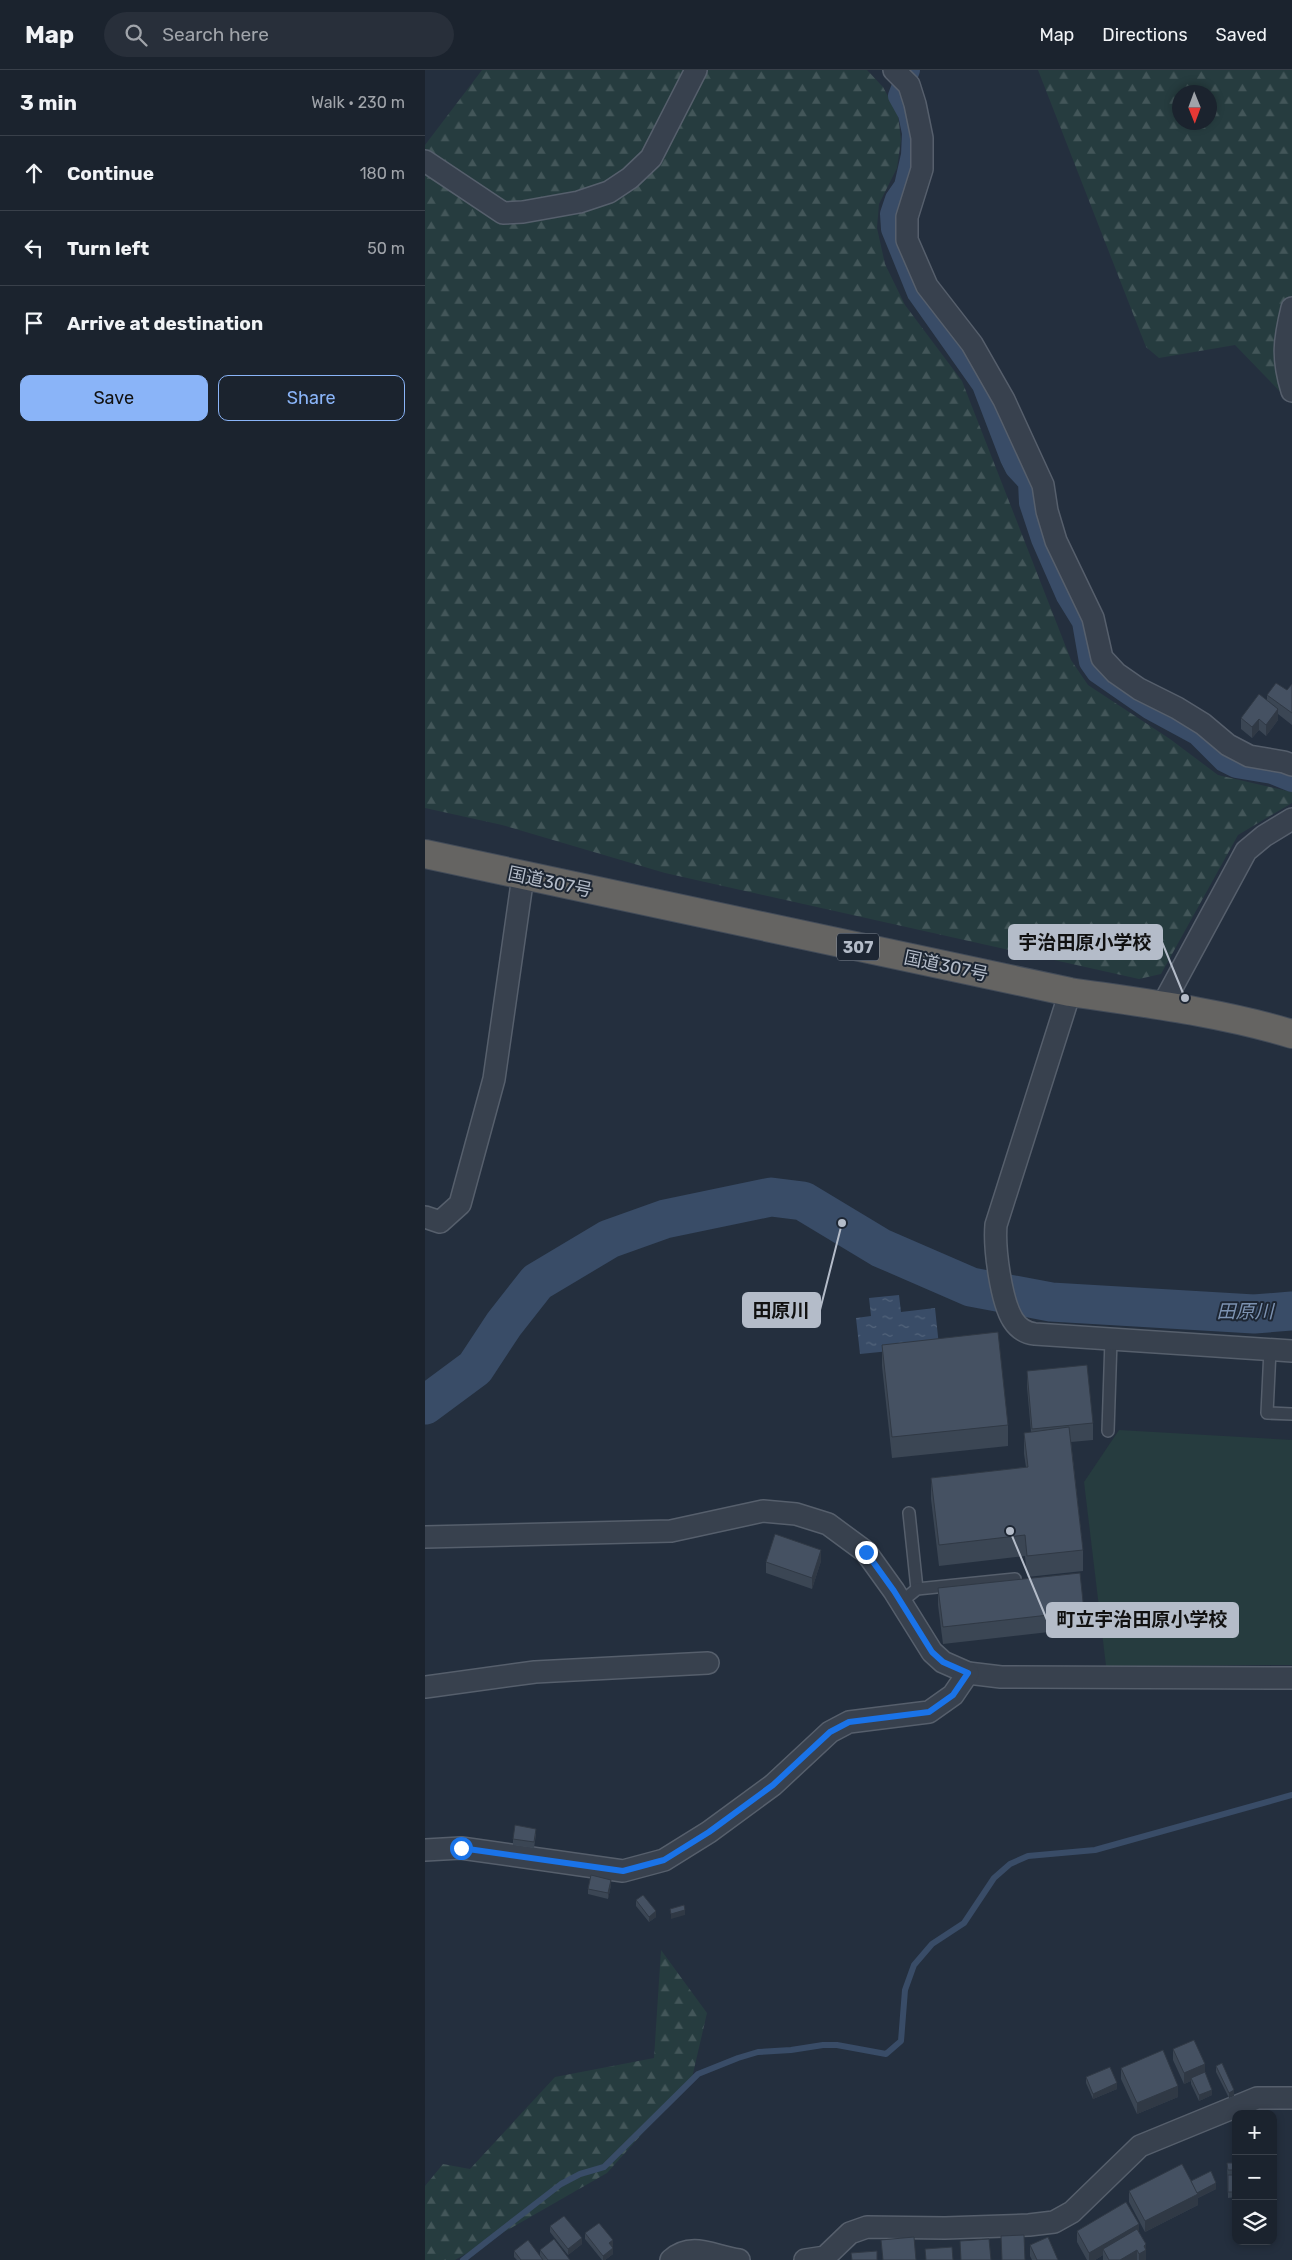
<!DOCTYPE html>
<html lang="en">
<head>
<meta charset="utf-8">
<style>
	body { margin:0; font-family:Rubik,"Noto Sans JP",sans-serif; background:#282f3a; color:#f1f3f6 }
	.controls { position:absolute; right:15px; bottom:15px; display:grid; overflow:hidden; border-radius:10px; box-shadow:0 2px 8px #0003 }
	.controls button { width:45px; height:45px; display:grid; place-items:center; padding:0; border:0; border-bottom:1px solid #39404a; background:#1b232e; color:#f1f3f6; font:25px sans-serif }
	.compass { position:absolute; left:747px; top:15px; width:45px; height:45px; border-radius:50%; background:#1b232e; box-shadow:0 2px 8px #0003; rotate:179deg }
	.stop { position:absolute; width:15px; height:15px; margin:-11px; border:4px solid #1a73e8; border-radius:50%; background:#fff }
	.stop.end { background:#1a73e8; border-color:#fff; box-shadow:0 1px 5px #0008 }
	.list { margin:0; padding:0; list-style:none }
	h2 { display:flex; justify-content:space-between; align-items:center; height:65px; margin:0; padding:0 20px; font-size:21px }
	h2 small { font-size:16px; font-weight:400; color:#a0a4aa }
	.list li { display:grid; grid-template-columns:32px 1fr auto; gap:15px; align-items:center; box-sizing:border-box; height:75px; padding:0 20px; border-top:1px solid #39404a }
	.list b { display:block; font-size:19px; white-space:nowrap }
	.list em { font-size:16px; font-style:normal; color:#a0a4aa }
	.actions { display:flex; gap:10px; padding:15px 20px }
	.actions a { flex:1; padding:11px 0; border:1px solid #8ab4f8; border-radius:10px; text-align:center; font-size:18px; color:#8ab4f8 }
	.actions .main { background:#8ab4f8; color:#111 }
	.icon { flex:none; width:28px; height:28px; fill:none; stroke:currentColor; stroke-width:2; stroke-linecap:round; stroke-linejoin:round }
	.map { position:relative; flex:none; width:867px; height:2190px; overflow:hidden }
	header { display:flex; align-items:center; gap:30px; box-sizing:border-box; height:70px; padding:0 25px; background:#1b232e; border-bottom:1px solid #39404a }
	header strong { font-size:24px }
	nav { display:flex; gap:28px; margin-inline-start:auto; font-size:18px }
	.search { width:350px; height:45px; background:#282f3a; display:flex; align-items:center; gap:12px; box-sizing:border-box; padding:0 18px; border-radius:28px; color:#a0a4aa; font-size:19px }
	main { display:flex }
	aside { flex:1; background:#1b232e }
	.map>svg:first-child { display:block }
	.green { fill:#263c3f }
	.forest { fill:url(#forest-firs); fill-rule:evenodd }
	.water { fill:url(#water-ripples) }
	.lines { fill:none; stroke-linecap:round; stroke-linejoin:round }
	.stream { stroke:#394c67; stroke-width:6 }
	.canal { stroke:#394c67; stroke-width:22 }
	.river { stroke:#394c67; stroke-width:39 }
	.service-casing { stroke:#565f6c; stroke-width:14 }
	.minor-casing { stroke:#565f6c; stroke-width:24 }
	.trunk-casing { stroke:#434c59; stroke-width:30 }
	.service { stroke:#38414e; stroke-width:11 }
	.minor { stroke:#38414e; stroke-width:21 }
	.trunk { stroke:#656462; stroke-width:28 }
	.wall { fill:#3b4654 }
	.shaded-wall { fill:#303945 }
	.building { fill:#455162; stroke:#303945 }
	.route { stroke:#1a73e8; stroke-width:6 }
	.labels { text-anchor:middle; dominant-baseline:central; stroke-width:4; stroke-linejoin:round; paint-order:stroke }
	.shield { fill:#1d2633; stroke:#878f9c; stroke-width:1 }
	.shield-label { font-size:16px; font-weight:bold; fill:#b4bcc9 }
	.street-label { font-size:18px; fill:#b4bcc9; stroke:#1d2633 }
	.water-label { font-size:19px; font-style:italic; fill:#7c92b1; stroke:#1d2633 }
	.leader { fill:none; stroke:#b4bcc9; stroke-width:2 }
	.callout-dot { fill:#b4bcc9; stroke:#1d2633; stroke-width:2 }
	.callout { fill:#b4bcc9; stroke:#b4bcc9; stroke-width:2 }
	.callout-label { font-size:19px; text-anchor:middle; font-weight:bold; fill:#111 }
</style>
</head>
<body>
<header>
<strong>Map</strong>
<div class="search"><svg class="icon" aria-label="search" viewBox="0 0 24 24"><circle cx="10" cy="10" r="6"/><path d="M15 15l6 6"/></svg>Search here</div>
<nav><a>Map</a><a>Directions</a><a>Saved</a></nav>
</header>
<main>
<aside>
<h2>3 min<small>Walk · 230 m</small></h2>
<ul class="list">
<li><svg class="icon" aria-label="ahead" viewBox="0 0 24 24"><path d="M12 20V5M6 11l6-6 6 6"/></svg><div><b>Continue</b></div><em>180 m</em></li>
<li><svg class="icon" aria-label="left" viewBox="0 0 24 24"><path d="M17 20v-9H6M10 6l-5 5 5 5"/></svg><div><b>Turn left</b></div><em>50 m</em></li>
<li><svg class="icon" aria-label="arrive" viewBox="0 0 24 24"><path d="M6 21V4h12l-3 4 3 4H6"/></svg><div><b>Arrive at destination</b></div></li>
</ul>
<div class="actions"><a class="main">Save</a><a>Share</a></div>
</aside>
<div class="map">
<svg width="867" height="2190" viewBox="0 0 867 2190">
	<defs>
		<pattern id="forest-firs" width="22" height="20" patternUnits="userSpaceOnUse" patternTransform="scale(1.25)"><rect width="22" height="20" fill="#263c3f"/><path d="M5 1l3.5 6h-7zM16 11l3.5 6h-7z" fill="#435659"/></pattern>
		<pattern id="water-ripples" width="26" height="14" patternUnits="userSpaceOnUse" patternTransform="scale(1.25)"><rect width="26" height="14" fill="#394c67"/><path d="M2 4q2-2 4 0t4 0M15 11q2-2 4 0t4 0" fill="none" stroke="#53647b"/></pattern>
	</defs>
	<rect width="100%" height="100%" fill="#242f3e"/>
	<polygon class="green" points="694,1360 867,1370 867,1595 681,1596 659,1412"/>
	<g class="forest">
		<polygon points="57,0 442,0 458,17 473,45 476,70 472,98 454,134 452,158 460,194 480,235 537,311 646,590 663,615 745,669 793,705 867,722 867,733 813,765 736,904 714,909 240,803 77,755 0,738 0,75"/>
		<path d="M613,0H867V334L810,275L734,288L721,277ZM754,22H784V52H754Z"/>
		<polygon points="236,1880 282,1943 267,2008 182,2103 30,2190 0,2190 0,2116 18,2094 45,2099 130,2007 229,1988"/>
	</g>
	<polygon class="water" points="474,1225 476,1242 510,1238 514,1276 435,1284 431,1248 446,1246 444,1228"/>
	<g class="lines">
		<polyline class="stream" points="38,2190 136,2114 155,2104 179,2097 273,2004 313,1988 333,1982 366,1980 398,1975 412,1975 461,1984 476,1971 480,1920 489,1895 507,1874 539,1853 569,1808 585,1794 603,1786 670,1780 867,1725"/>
		<polyline class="canal" points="484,0 474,26 484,44 488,63 487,85 480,116 471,129 466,144 467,159 493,223 558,315 586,388 591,398 604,412 605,433 617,469 642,526 658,552 665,592 672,602 724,638 772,664 799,691 811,697 847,703 867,711"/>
		<polyline class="river" points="0,1335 50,1298 79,1254 112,1212 184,1169 240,1149 346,1127 378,1131 456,1178 546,1217 626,1232 829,1244 867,1241"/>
		<defs>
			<g id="service">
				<polyline points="845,1280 842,1343 867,1344"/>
				<polyline points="683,1361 686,1270"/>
				<polyline points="484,1443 492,1519"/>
				<polyline points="476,1532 492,1519 590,1509"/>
			</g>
			<g id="minor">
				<polyline points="469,0 484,15 490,34 497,68 497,99 482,147 482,170 502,216 547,274 579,330 618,415 622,441 631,471 668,548 677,588 691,603 714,619 752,638 778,654 803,675 824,686 859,692 867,695"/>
				<polyline points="0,91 78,143 98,142 154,132 184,122 205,108 226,88 271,0"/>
				<path d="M867,238C859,271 857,288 867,321"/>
				<path d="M645,922L571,1155C569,1178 576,1231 588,1250C593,1258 601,1263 610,1264L867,1281"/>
				<polyline points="737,936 821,781 839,766 867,749"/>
				<polyline points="0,1147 15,1152 35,1134 69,1009 98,806"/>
				<polyline points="0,1467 246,1461 338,1441 371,1444 403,1454 441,1482 469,1521 507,1582 518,1592 543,1603 576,1607 867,1608"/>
				<polyline points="0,1617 110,1602 283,1593"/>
				<polyline points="0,1780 36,1778 198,1801 239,1790 284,1762 348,1715 405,1662 424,1652 504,1642 528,1625 543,1603"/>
				<path d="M246,2190C268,2171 289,2187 314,2190"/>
				<polyline points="380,2190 400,2187 425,2163 442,2157 520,2158 604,2155 629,2152 647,2142 715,2076 832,2028 867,2028"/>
			</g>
			<path id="trunk" d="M0,784L645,922C719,933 795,942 867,964"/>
		</defs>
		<use href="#service" class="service-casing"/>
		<use href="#minor" class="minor-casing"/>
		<use href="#trunk" class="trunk-casing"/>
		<use href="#service" class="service"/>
		<use href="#minor" class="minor"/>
		<use href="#trunk" class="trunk"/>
	</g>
	<g class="wall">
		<polygon points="867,614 867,655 853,644 853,650 841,666 834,660 827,668 816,659 816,648 842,630 842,625 862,620"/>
		<polygon points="457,1275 583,1355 583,1376 467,1388 457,1296"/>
		<polygon points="602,1301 668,1353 668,1370 646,1372 658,1480 658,1501 602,1507 600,1486 514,1496 506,1429 506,1408 601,1397 599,1384 599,1363 606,1362 602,1317"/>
		<polygon points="396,1491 387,1519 341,1503 341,1492"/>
		<polygon points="513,1518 659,1541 659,1558 518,1574 513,1535"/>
		<polygon points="111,1764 109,1778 88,1775 88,1769"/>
		<polygon points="186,1815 183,1829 163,1824 163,1819"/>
		<polygon points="211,1830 231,1847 224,1852 211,1836"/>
		<polygon points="748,1979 780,2002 787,2025 774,2031 766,2014 766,2011 759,2014 748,1990"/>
		<polygon points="791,1996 809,2026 804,2028 791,2002"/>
		<polygon points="696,1998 753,2027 712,2044 696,2009"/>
		<polygon points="661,2007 692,2019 668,2029 661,2013"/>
		<polygon points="802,2093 811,2093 811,2127 803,2128"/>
		<polygon points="791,2119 773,2128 773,2135 720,2162 704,2132 704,2121"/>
		<polygon points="125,2156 157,2174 143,2185 125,2162"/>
		<polygon points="652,2161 714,2162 721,2174 721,2190 678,2190 678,2185 670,2190 662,2190 652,2172"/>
		<polygon points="160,2163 188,2176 186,2177 188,2184 180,2190 177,2190 160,2169"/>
		<polygon points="605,2175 633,2190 607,2190 605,2186"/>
		<polygon points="115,2180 145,2190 92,2190 89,2187 89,2181 115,2185"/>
	</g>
	<g class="shaded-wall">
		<polygon points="853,639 853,650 841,666 841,655"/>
		<polygon points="834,649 834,660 827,668 827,657"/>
		<polygon points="396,1480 396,1491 387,1519 387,1508"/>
		<polygon points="186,1810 186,1815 183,1829 183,1823"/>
		<polygon points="260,1840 260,1845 246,1849 246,1844"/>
		<polygon points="231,1841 231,1847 224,1852 224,1847"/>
		<polygon points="780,1994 780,2005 766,2008 766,2011 759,2014 759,2003"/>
		<polygon points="692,2013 692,2019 668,2029 668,2024"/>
		<polygon points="753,2016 753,2027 712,2044 712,2033"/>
		<polygon points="787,2020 787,2025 774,2031 774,2025"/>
		<polygon points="809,2020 809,2026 804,2028 804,2023"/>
		<polygon points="791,2113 791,2119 773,2128 773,2135 720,2162 720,2151 772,2123"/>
		<polygon points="714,2154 714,2165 678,2179 678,2185 670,2190 664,2190 664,2183"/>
		<polygon points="157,2168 157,2174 143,2185 143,2179"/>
		<polygon points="188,2170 188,2176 184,2179 184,2173"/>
		<polygon points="721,2174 721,2190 714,2190 714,2184 719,2176"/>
		<polygon points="188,2178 188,2184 180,2190 178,2190 178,2186"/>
		<polygon points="712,2180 712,2190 695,2190"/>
	</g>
	<g class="building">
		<polygon points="851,613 862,620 867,614 867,643 842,625"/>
		<polygon points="834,624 853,639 841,655 834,649 827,657 816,648"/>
		<polygon points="573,1262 583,1355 467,1367 457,1275"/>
		<polygon points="662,1295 668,1353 607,1359 602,1301"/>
		<polygon points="644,1357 658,1480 602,1486 600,1465 514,1475 506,1408 603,1397 599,1363"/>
		<polygon points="350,1464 396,1480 387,1508 341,1492"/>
		<polygon points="655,1503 659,1541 518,1557 513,1518"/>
		<polygon points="90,1755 111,1759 109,1772 88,1769"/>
		<polygon points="166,1805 186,1810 183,1823 163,1819"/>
		<polygon points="218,1825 231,1841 224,1847 211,1830"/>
		<polygon points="259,1835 260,1840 246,1844 245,1839"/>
		<polygon points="769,1970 780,1994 759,2003 748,1979"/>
		<polygon points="738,1980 753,2016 712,2033 696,1998"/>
		<polygon points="797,1993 809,2020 804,2023 791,1996"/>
		<polygon points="685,1997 692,2013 668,2024 661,2007"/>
		<polygon points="780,2002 787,2020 774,2025 766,2008"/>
		<polygon points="802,2093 811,2093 811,2100 803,2100"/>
		<polygon points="757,2094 773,2124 720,2151 704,2121"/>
		<polygon points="786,2101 791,2113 772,2123 766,2111"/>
		<rect x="803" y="2105" width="8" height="17"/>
		<polygon points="701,2132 714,2154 664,2183 652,2161"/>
		<polygon points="139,2146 157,2168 143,2179 125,2156"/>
		<polygon points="174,2153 188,2170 184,2173 188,2178 178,2186 160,2163"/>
		<polygon points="712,2159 721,2174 719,2176 721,2180 714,2184 712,2180 695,2190 684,2190 678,2179"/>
		<polygon points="599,2165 600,2190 577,2190 576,2166"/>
		<polygon points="489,2167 491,2190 458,2190 456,2170"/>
		<polygon points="623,2167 633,2190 612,2190 605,2175"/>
		<polygon points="129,2169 145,2190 123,2190 115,2180"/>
		<polygon points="564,2169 566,2190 536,2190 535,2171"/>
		<polygon points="103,2170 118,2190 96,2190 89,2181"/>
		<polygon points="527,2177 528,2190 501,2190 500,2179"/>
		<polygon points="452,2181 452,2190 427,2190 426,2183"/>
	</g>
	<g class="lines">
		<polyline class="route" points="36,1778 198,1801 239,1790 284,1762 348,1715 405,1662 424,1652 504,1642 528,1625 543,1603 518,1592 507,1582 469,1521 441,1482"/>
	</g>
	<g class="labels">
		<rect class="shield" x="412" y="863.5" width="42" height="27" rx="4"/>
		<g class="shield-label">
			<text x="433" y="877">307</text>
		</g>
		<g class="street-label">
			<text transform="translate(125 812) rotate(12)">国道307号</text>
			<text transform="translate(521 896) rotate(12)">国道307号</text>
		</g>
		<g class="water-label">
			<text x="820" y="1241">田原川</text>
		</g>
	</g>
	<path class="leader" d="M760 928L737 872M417 1153L395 1240M585 1461L622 1550"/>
	<g class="callout-dot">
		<circle cx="760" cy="928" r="5"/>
		<circle cx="417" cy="1153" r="5"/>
		<circle cx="585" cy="1461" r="5"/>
	</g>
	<g class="callout">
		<rect x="584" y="855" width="153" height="34" rx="5"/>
		<rect x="318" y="1223" width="77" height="34" rx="5"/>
		<rect x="622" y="1533" width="191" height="34" rx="5"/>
	</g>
	<g class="callout-label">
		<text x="660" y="879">宇治田原小学校</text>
		<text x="356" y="1247">田原川</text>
		<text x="717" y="1556">町立宇治田原小学校</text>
	</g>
</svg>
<div class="controls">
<button>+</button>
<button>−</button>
<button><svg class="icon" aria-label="layers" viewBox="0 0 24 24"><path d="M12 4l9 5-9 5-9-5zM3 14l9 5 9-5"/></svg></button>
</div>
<svg class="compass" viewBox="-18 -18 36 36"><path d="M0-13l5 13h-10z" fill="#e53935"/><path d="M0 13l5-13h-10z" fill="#a0a4aa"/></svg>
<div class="stop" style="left:36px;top:1778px"></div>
<div class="stop end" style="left:441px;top:1482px"></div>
</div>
</main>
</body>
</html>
